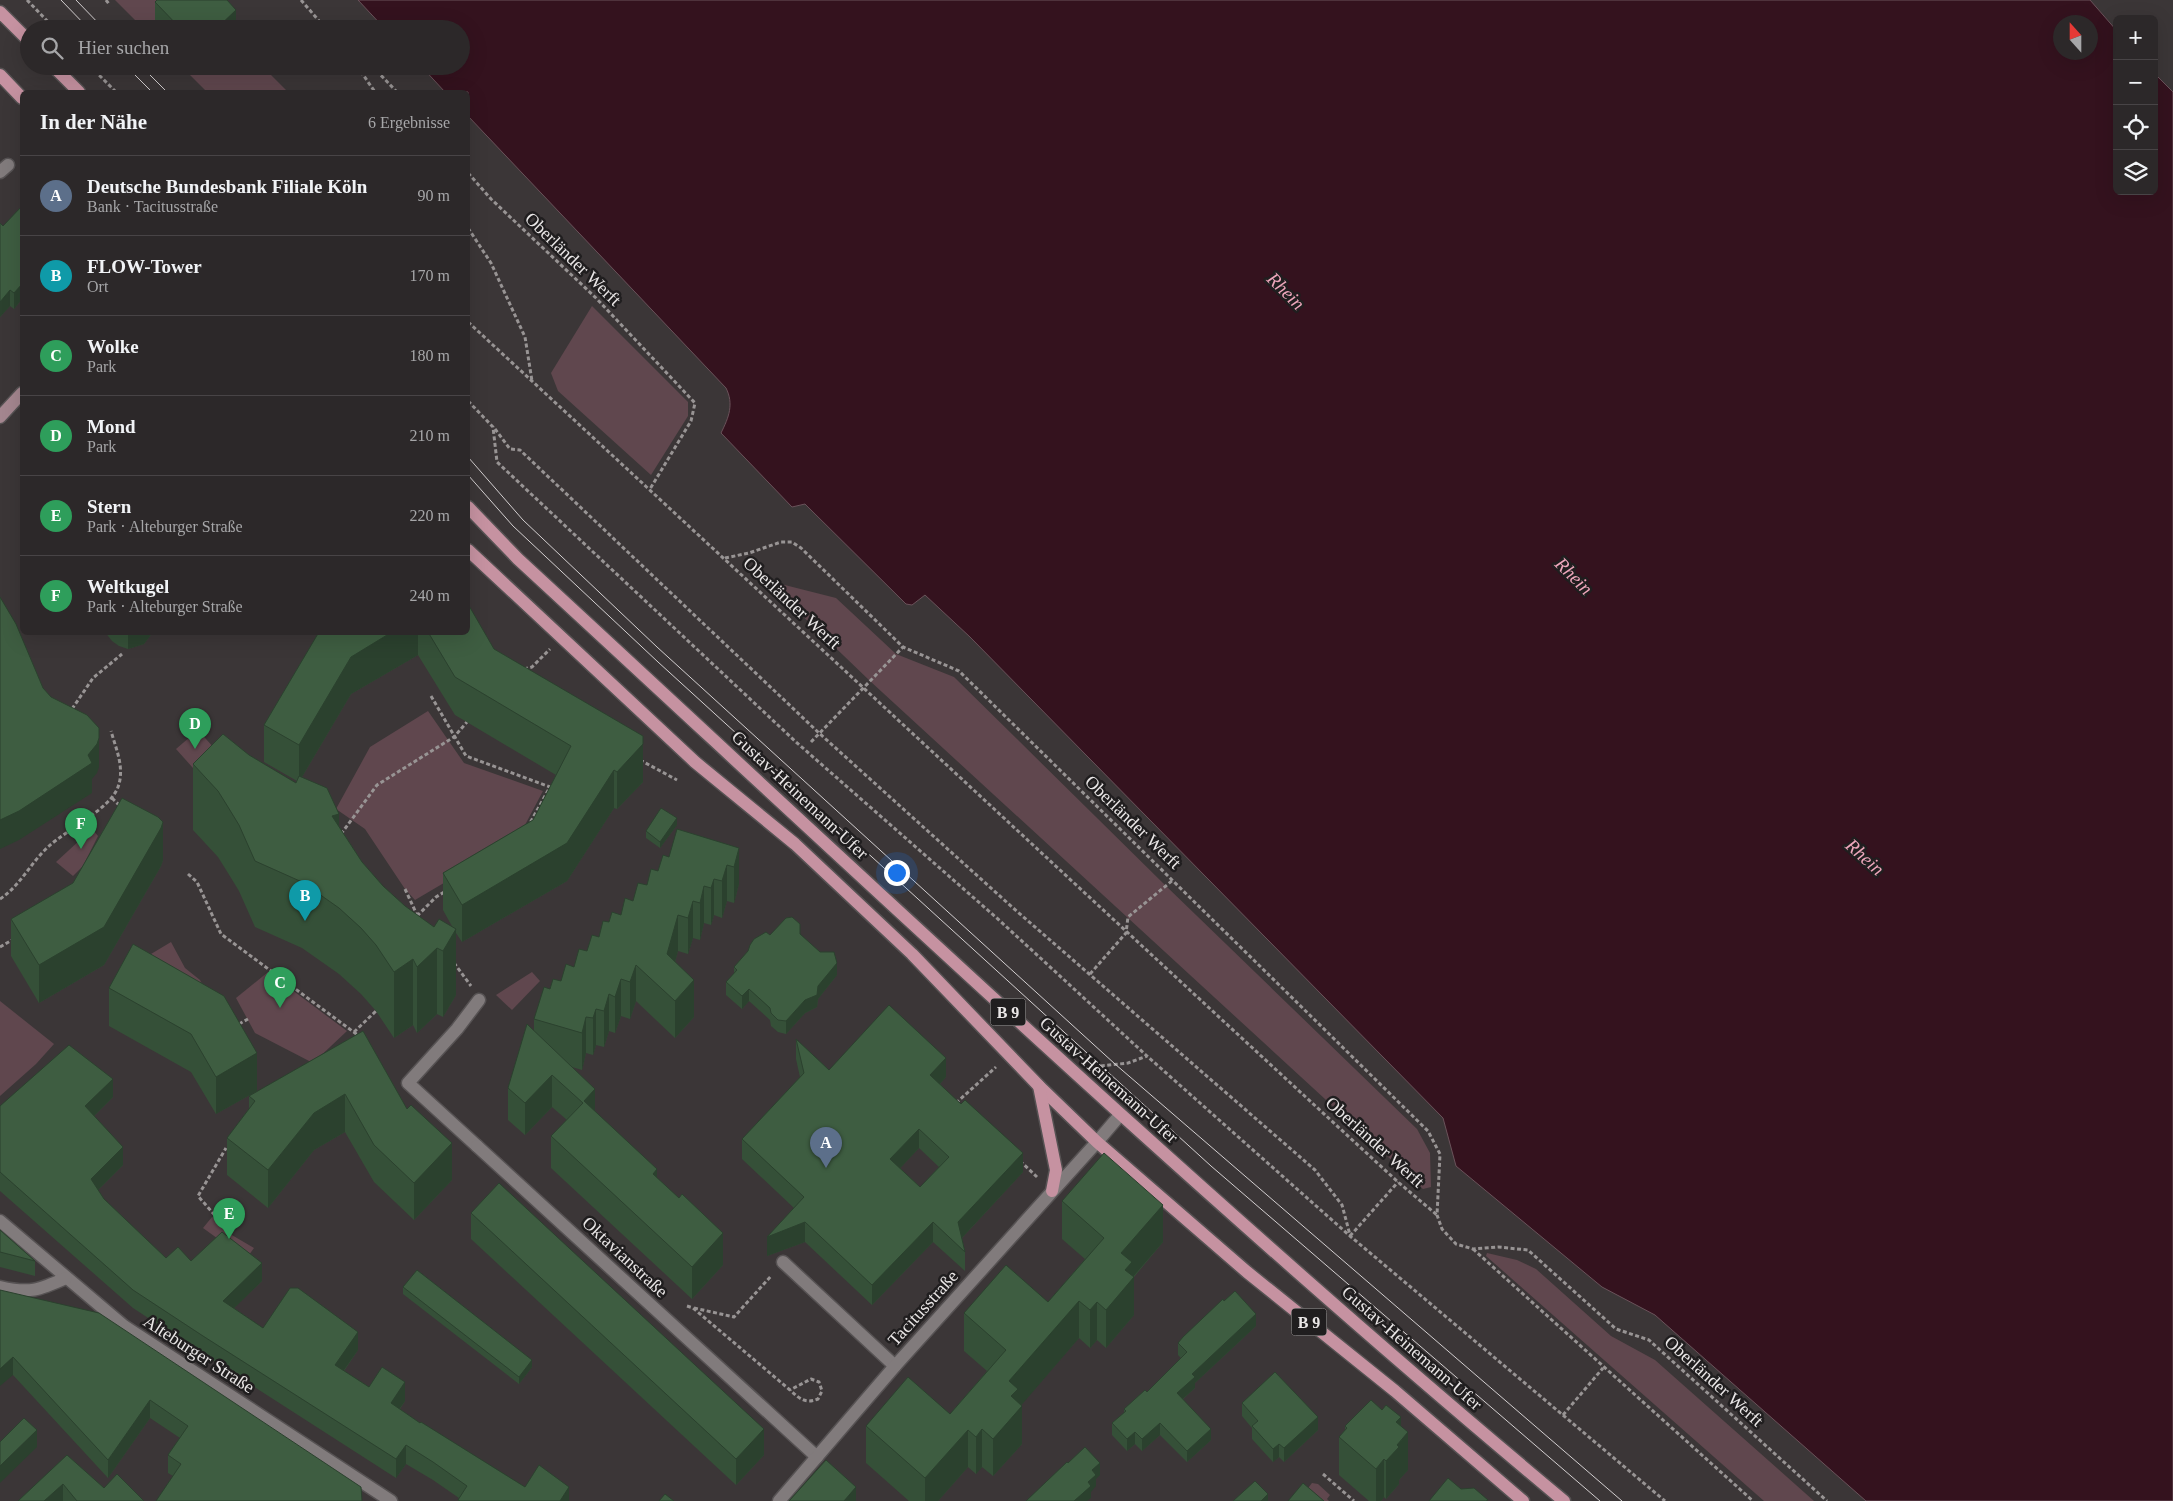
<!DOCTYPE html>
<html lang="de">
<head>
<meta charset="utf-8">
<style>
	body { margin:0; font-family:"Times New Roman",serif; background:#343031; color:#f1f3f6 }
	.controls { position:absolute; right:15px; top:15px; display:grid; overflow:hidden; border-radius:8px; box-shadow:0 5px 20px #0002 }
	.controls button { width:45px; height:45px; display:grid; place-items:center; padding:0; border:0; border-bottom:1px solid #484446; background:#2c2829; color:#f1f3f6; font:25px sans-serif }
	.compass { position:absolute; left:2053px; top:15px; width:45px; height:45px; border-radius:50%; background:#2c2829; box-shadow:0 5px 20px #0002; rotate:339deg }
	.you { position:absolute; left:896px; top:872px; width:18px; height:18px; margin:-12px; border:4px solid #fff; border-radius:50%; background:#1a73e8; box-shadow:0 0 0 8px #1a73e833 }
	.badge { display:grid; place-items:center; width:32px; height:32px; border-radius:50%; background:#58d56f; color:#fff; font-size:16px; font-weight:700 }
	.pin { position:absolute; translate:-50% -41px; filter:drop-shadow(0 1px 2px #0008) }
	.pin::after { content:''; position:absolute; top:26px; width:18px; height:15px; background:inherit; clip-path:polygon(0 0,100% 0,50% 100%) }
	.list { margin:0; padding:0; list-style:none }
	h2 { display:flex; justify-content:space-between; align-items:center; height:65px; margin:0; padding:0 20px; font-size:21px }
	h2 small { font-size:16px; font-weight:400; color:#a6a6a8 }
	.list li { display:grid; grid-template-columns:32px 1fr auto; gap:15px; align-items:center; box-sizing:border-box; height:80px; padding:0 20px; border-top:1px solid #484446 }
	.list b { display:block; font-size:19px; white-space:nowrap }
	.list p { margin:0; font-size:16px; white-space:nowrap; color:#a6a6a8 }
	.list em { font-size:16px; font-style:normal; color:#a6a6a8 }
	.icon { flex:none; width:28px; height:28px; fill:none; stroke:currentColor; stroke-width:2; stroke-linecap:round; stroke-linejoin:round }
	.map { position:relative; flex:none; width:2173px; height:1501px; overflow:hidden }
	.search { position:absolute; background:#2c2829; box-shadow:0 5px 20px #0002; left:20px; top:20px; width:450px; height:55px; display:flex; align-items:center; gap:12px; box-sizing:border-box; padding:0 18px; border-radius:28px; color:#a6a6a8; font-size:19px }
	.panel { position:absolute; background:#2c2829; box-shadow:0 5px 20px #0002; left:20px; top:90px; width:450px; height:545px; border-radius:8px }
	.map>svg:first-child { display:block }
	.green { fill:#60474e }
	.water { fill:#34121e; stroke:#6a525a; fill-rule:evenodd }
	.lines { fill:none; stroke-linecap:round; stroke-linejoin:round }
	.lane-casing { stroke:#565253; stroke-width:15 }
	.street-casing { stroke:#565253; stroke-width:15 }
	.secondary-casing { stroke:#565253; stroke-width:15 }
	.primary-casing { stroke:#565253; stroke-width:15 }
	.path { stroke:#989494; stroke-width:3; stroke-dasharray:4 2.5; stroke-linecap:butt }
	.lane { stroke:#817b7c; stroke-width:12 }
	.street { stroke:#817b7c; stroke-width:12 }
	.secondary { stroke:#a4868f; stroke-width:12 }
	.primary { stroke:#c692a1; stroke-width:12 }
	.tram { stroke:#d3cfd0; stroke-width:1 }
	.wall { fill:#355038; fill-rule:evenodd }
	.shaded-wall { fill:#2b412e }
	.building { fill:#3e5d41; stroke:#2b412e; fill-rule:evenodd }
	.labels { text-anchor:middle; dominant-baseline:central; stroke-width:5; stroke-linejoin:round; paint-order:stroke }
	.shield { fill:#201e1f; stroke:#adaaaa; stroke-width:1 }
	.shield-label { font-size:16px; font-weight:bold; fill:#e9e6e6 }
	.street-label { font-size:18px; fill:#e9e6e6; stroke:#201e1f }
	.water-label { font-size:19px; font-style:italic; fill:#eda6bb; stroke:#201e1f }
</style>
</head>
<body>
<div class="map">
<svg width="2173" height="1501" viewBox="0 0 2173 1501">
	<rect width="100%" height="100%" fill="#3b3637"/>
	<g class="green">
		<polygon points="115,0 178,0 156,22 162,29 144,29"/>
		<polygon points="181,66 262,66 288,92 207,92"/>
		<polygon points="592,306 688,402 688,416 651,475 558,391 551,373"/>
		<polygon points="765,580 836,598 896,654 954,677 1166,886 1417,1129 1430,1153 1431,1187 1423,1189 870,681"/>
		<polygon points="428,711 464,763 543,791 517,840 415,900 405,889 365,829 336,809 370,747"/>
		<polygon points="198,730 214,748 193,768 176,749"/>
		<polygon points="92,829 98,836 83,866 73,876 56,862"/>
		<polygon points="171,942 185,968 200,980 208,996 146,957"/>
		<polygon points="268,972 347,1031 313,1063 255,1033 236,998"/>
		<polygon points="532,972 540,981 512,1010 496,995"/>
		<polygon points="0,1001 54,1044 36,1064 0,1096"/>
		<polygon points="212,1217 219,1220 225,1231 254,1248 246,1259 203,1228"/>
		<polygon points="1487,1253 1517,1260 1536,1269 1611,1336 1655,1360 1814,1501 1764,1501 1486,1256"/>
		<polygon points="1312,1483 1318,1484 1330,1495 1327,1499 1329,1501 1315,1501 1305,1492"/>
	</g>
	<path class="water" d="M358,0H2090L2117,31V191H2154V73L2173,92V1501H1866L1655,1315L1602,1287L1456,1166L1443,1118L970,637L925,595L912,605L906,604L805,504L792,507L721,433C729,417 734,404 726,388L468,116V92H445L421,66H461V29H385ZM2060,22H2090V52H2060Z"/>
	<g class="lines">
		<defs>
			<g id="lane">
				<polyline points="0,172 8,165"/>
				<polyline points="1097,1142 1120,1115"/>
				<polyline points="477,1146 408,1083 457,1029 479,1000"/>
				<polyline points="783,1262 895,1366"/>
			</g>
			<g id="street">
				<polyline points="477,1146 817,1457"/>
				<polyline points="0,1221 124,1326 391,1501"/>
				<path d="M0,1287C30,1294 39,1290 66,1278"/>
				<polyline points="779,1501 895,1366 1097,1142"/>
			</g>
			<polyline id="secondary" points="0,417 22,393"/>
			<g id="primary">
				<polyline points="0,12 29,41"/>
				<polyline points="53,66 79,92"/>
				<polyline points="0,75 22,98"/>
				<path d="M468,507L518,559C863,877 1203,1200 1564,1501"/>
				<polyline points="468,550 695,762 795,844 912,954 1039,1086 1097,1142 1247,1272 1395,1391 1523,1501"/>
				<polyline points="1039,1086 1056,1170 1052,1191"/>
			</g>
		</defs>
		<use href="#lane" class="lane-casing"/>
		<use href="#street" class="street-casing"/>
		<use href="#secondary" class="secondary-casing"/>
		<use href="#primary" class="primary-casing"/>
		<g class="path">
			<polyline points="27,0 55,29"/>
			<polyline points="106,0 109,4"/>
			<polyline points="301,0 326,29"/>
			<polyline points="322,21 330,29"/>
			<polyline points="90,66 116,92"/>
			<polyline points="357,66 375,92"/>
			<polyline points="372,66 397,92"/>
			<polyline points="468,173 491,199 596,298 695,403 691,421 650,489"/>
			<polyline points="468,228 491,263 525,337 532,381"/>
			<path d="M468,322C778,608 1087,896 1398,1182L1437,1215"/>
			<polyline points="468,401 493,427 497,462 796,742 999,920 1147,1056 1350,1236 1665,1501"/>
			<polyline points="495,429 510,449 520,450 819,733 1012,907 1315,1170 1342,1205 1350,1235"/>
			<polyline points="725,558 749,553 781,542 792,542 801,548 903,647 959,671 1428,1131 1440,1154 1437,1215 1442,1229 1456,1244 1473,1249 1498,1247 1528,1250 1616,1329 1649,1340 1827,1501"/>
			<polyline points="524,669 532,667 550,649"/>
			<polyline points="431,696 466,756 550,787 530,823"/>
			<polyline points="72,709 93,678 122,654"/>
			<polyline points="811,742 903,647"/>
			<polyline points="640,760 677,780"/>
			<polyline points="112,798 120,806"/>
			<polyline points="341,834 377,785 454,737 467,722"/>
			<polyline points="188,874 197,882 221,934 359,1036"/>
			<polyline points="405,889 418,917"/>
			<path d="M0,899C21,885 31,862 49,846C68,829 111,808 118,787C125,768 116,749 111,731"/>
			<polyline points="417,916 436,897 446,891"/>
			<polyline points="0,947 12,940"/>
			<polyline points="454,963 471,986"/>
			<polyline points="1090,974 1126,933 1128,917 1173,880"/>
			<polyline points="239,1024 248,1019"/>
			<polyline points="354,1032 376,1011"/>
			<polyline points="1095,1069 1101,1066 1128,1063 1147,1056"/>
			<polyline points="956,1103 996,1067"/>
			<polyline points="1020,1161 1037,1177"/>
			<polyline points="219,1220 198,1196 226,1148"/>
			<polyline points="1350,1236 1398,1182"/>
			<polyline points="1473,1249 1753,1501"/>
			<path d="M687,1306L693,1308L790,1390C800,1399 805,1404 818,1399L822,1391L819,1382L811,1379L790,1390"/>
			<polyline points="694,1308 734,1317 771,1276"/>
			<polyline points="1563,1415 1603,1368"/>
			<polyline points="1323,1474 1354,1501"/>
		</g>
		<use href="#lane" class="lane"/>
		<use href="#street" class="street"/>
		<use href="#secondary" class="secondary"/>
		<use href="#primary" class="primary"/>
		<g class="tram">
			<polyline points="61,0 89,29"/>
			<polyline points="76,0 104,29"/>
			<polyline points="126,66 152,92"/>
			<polyline points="141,66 167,92"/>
			<polyline points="468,457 523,520 657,647 1115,1064 1622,1501"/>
			<polyline points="468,475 513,526 658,662 1211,1166 1600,1501"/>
		</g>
	</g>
	<g class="wall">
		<polygon points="155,2 236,29 162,29 155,21"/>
		<polygon points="22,206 22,299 14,309 10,306 0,317 0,223 3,226"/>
		<polygon points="105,632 153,632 144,644 128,649 119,646 112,641"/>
		<path d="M319,632H468L494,649L643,782L617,809L614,808L567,881L462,942L456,933V995L443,1017L437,1014L417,1033L413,1025L394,1038L376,1011L361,994L339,974L302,948L255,927L239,891L228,873L218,857L193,830V764L249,755L296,783L297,781L264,762V725ZM418,655L455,715L556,775L533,820L443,873V910L453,928L434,927L405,906L383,886L362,862L339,826L302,777L351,694Z"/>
		<polygon points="677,825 660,848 646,838 646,831"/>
		<polygon points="739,848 739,884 734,903 727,901 722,918 714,915 711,925 704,923 700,940 693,938 688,954 678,951 675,962 694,1017 675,1038 636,1001 630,1019 621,1016 615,1033 609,1031 604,1047 596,1045 593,1055 586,1053 582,1070 572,1067 595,1112 657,1178 723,1265 692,1299 551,1168 551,1136 567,1120 552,1107 525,1135 508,1120 508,1088 534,1032 534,1019 550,989 561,981 574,967 599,937 609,922 621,915 633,901 669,857"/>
		<polygon points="163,860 161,866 104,965 39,1003 11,956 11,919"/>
		<polygon points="800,934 837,975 818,999 817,1007 805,1013 786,1034 778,1032 771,1026 770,1020 749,1001 742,1009 726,995 726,982 734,974 734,967 770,935"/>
		<polygon points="133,944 257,1091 216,1114 191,1072 109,1026 109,988"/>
		<polygon points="363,1031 407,1109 452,1180 414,1220 374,1182 345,1132 314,1150 268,1208 227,1175 227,1138 249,1109 249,1096"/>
		<path d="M796,1039L829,1070L946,1077L940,1084L1023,1172L962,1238L965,1252V1271L933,1242L872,1305L805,1242L767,1256L794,1208L742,1159V1139L800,1077L796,1059ZM919,1148L939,1167L920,1187L900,1168Z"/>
		<polygon points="113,1097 94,1116 123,1165 98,1190 104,1199 166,1258 191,1261 262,1281 234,1308 263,1328 358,1350 344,1371 369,1387 405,1401 400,1409 420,1423 525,1487 569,1501 458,1501 459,1498 433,1480 406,1464 396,1478 203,1354 133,1308 0,1191 0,1106"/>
		<polygon points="1062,1201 1163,1242 1134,1277 1134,1315 1106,1348 1097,1340 1090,1348 1079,1338 1021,1405 1022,1444 993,1476 982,1467 976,1474 968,1467 938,1501 909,1501 866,1463 866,1426 950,1414 987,1371 964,1351 964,1313 1048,1302 1085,1259 1062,1239"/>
		<polygon points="471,1213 764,1455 736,1485 471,1239"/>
		<polygon points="0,1230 35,1261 35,1276 0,1267"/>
		<polygon points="403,1287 532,1367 519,1384 403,1294"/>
		<polygon points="0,1290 362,1501 173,1476 168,1473 168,1455 180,1438 150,1418 108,1478 13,1375"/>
		<polygon points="1256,1326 1195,1383 1195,1388 1183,1399 1211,1440 1187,1462 1160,1435 1142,1451 1135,1444 1127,1451 1112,1435 1112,1423 1124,1413 1124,1409 1147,1392 1181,1358 1178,1355 1178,1343"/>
		<polygon points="1242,1403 1318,1430 1284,1462 1279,1457 1273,1462 1252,1439 1252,1428 1242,1416"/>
		<polygon points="1345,1426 1401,1426 1408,1470 1399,1480 1399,1484 1386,1499 1384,1497 1381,1501 1369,1501 1339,1475 1339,1437 1345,1430"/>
		<polygon points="67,1455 104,1488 144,1501 18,1501"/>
	</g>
	<g class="shaded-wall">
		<polygon points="236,10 236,29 216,29"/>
		<polygon points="22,284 22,299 14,309 14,293"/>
		<polygon points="10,290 10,306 0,317 0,302"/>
		<polygon points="128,632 153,632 144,644 128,649"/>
		<polygon points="392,632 418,632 418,655 351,694 299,782 299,745 351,657"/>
		<polygon points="99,738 99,767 97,773 92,779 92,793 19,840 0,849 0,820 88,755"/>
		<polygon points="643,744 643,782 617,809 617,772"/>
		<polygon points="614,770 614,808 567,881 462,942 462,905"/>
		<polygon points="339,814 339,879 332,816"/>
		<polygon points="677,818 677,825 660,848 660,842"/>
		<polygon points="163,822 163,860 161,866 104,965 39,1003 39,965"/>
		<polygon points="739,848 739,884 734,903 734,867"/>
		<polygon points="727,865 727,901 722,918 722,881"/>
		<polygon points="714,879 714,915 711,925 711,888"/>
		<polygon points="704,886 704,923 700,940 700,903"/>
		<polygon points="693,901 693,938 688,954 688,918"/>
		<polygon points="678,915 678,951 667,990 667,954"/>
		<polygon points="456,929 456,995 443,1017 443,951"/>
		<polygon points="437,948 437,1014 417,1033 417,967"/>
		<polygon points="413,959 413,1025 394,1038 394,972"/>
		<polygon points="837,963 837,975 818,999 817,1007 805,1013 786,1034 786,1021 818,986"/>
		<polygon points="636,965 636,1001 630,1019 630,982"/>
		<polygon points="621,979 621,1016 615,1033 615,997"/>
		<polygon points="694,980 694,1017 675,1038 675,1001"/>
		<polygon points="749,989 749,1001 742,1009 742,996"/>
		<polygon points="609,994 609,1031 604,1047 604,1011"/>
		<polygon points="596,1009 596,1045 593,1055 593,1018"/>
		<polygon points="586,1017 586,1053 582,1070 582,1033"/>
		<polygon points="257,1053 257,1091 216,1114 216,1077"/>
		<polygon points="946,1058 946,1077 930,1095 930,1075"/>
		<polygon points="552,1075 552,1107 525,1135 525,1103"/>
		<polygon points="113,1079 113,1097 85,1125 85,1106"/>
		<polygon points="595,1089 595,1121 584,1101"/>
		<polygon points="345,1094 345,1132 314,1150 268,1208 268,1170 314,1113"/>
		<polygon points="919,1129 919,1148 890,1179 890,1159"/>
		<polygon points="452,1143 452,1180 414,1220 414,1183"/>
		<polygon points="123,1147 123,1165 91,1197 91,1179"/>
		<polygon points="1023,1153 1023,1172 958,1242 958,1222"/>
		<polygon points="657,1169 657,1201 653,1174"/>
		<polygon points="1163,1205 1163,1242 1132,1278 1134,1277 1134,1315 1106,1348 1106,1310 1121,1253"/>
		<polygon points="805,1222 805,1242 767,1256 767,1237"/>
		<polygon points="933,1222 933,1242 872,1305 872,1285"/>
		<polygon points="723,1233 723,1265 692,1299 692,1267"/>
		<polygon points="262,1263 262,1281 223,1319 223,1301"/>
		<polygon points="1079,1301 1079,1338 1018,1409 1022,1406 1022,1444 993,1476 993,1439 1009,1381"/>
		<polygon points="1097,1302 1097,1340 1090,1348 1090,1310"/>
		<polygon points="1256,1314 1256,1326 1195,1383 1195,1388 1177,1404 1177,1393 1192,1374"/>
		<polygon points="358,1332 358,1350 335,1383 335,1365"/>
		<polygon points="13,1357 13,1375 0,1386 0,1369"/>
		<polygon points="532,1360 532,1367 519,1384 519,1377"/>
		<polygon points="405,1382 405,1401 391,1421 391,1403"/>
		<polygon points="150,1400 150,1418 108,1478 108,1460"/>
		<polygon points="1318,1417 1318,1430 1284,1462 1284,1448"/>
		<polygon points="1401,1417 1401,1441 1408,1432 1408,1470 1399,1480 1399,1484 1386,1499 1386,1461 1396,1422"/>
		<polygon points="1160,1423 1160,1435 1142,1451 1142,1439"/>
		<polygon points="764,1429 764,1455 736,1485 736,1459"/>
		<polygon points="982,1429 982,1467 976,1474 976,1437"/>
		<polygon points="1211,1429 1211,1440 1187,1462 1187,1451"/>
		<polygon points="37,1430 37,1447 0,1483 0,1466"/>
		<polygon points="968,1430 968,1467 938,1501 925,1501 925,1478"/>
		<polygon points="1135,1432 1135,1444 1127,1451 1127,1439"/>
		<polygon points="1279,1444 1279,1457 1273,1462 1273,1449"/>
		<polygon points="406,1445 406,1464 396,1478 396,1459"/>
		<polygon points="1384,1459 1384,1497 1381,1501 1376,1501 1376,1469"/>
		<polygon points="1100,1463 1100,1475 1096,1479 1096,1486 1091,1492 1091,1498 1087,1501 1074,1501 1088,1482 1092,1470"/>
		<polygon points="63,1484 63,1501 44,1501"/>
		<polygon points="569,1487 569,1501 560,1501"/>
		<polygon points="856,1487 856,1501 844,1501"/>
		<polygon points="1268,1494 1268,1501 1261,1501"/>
	</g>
	<g class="building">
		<polygon points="157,0 227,0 236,10 216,29 181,29 155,2"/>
		<polygon points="22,206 22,284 14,293 10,290 0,302 0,223 3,226"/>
		<polygon points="0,597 16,624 43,688 51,697 87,715 99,728 99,738 97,744 88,755 92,763 19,811 0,820"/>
		<polygon points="468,604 494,649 643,736 643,744 617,772 614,770 567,843 462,905 443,873 533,820 571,746 455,677 428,632 468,632"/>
		<polygon points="319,632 392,632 351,657 299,745 264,725"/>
		<polygon points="223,734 249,755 296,783 299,776 327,788 339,814 332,816 362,862 383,886 405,906 434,927 439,919 456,929 443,951 437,948 417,967 413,959 394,972 376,945 361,928 339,908 302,882 255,861 239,825 228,807 218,791 193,764"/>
		<polygon points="122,798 158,817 163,822 161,828 104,927 39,965 11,919 73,883"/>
		<polygon points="661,808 677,818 660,842 646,831"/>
		<polygon points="677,829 739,848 734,867 727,865 722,881 714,879 711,888 704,886 700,903 693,901 688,918 678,915 667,954 694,980 675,1001 636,965 630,982 621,979 615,997 609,994 604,1011 596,1009 593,1018 586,1017 582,1033 534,1019 544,987 550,989 553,979 561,981 566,964 574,967 579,949 587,951 592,935 599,937 603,921 609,922 612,912 621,915 625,898 633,901 638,883 647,885 651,869 658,871 663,855 669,857"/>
		<polygon points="792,917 800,924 800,934 820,952 834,952 837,963 818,986 817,995 805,1000 786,1021 778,1020 771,1013 770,1008 749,989 742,996 726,982 737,970 734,967 748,951 750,945 754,939 766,932 770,935 786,918"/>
		<polygon points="133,944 224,996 257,1053 216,1077 191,1034 109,988"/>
		<path d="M889,1005L946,1058L930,1075L961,1104L965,1100L1023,1153L958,1222L965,1252L933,1222L872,1285L805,1222L767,1237L804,1197L742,1139L804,1073L796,1039L829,1070ZM919,1129L949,1157L920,1187L890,1159Z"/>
		<polygon points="527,1024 595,1089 584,1101 657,1169 653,1174 679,1198 682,1194 723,1233 692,1267 551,1136 583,1103 552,1075 525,1103 508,1088"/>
		<polygon points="363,1031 407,1109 411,1105 452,1143 414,1183 374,1145 345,1094 314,1113 268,1170 227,1138 255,1101 249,1096"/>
		<polygon points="69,1045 113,1079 85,1106 123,1147 91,1179 104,1199 166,1258 178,1247 191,1261 222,1232 262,1263 223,1301 263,1328 290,1288 298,1288 358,1332 335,1365 369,1387 382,1367 405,1382 391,1403 420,1423 421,1422 525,1487 539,1465 569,1487 560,1501 460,1501 458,1500 467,1486 433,1462 406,1445 396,1459 203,1336 133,1290 0,1172 0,1106"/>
		<polygon points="1104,1153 1163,1205 1121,1253 1132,1262 1125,1270 1134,1277 1106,1310 1097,1302 1090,1310 1079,1301 1009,1381 1018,1389 1011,1396 1022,1406 993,1439 982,1429 976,1437 968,1430 925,1478 866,1426 908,1377 950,1414 1006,1350 964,1313 1006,1265 1048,1302 1104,1238 1062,1201"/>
		<polygon points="499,1183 764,1429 736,1459 471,1213"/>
		<polygon points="0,1230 35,1261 0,1252"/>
		<polygon points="417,1270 532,1360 519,1377 403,1287"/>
		<polygon points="0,1290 99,1313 361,1487 362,1501 156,1501 181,1464 168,1455 188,1426 150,1400 108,1460 13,1357 0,1369"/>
		<polygon points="1235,1291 1256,1314 1192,1374 1195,1377 1177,1393 1211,1429 1187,1451 1160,1423 1142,1439 1135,1432 1127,1439 1112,1423 1126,1411 1124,1409 1145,1390 1147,1392 1187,1352 1178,1343 1183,1337 1223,1299 1224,1301"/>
		<polygon points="1275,1372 1318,1417 1284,1448 1279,1444 1273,1449 1252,1426 1258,1421 1242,1403"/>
		<polygon points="1371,1400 1382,1410 1386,1405 1401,1417 1396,1422 1408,1432 1397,1445 1399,1447 1386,1461 1384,1459 1376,1469 1339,1437 1347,1428 1345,1426"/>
		<polygon points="24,1418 37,1430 0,1466 0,1442"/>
		<polygon points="1085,1447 1100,1463 1092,1470 1096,1475 1088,1482 1091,1486 1074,1501 1026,1501 1067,1462 1068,1463"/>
		<polygon points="67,1455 104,1488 117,1474 144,1501 77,1501 63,1484 44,1501 18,1501"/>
		<polygon points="826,1460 856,1487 844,1501 789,1501"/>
		<polygon points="1448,1478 1461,1489 1474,1488 1488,1500 1486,1501 1429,1501"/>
		<polygon points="1255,1481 1268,1494 1261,1501 1233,1501"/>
		<polygon points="1303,1483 1324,1501 1288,1501"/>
		<polygon points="665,1494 674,1501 659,1501"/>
	</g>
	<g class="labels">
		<g class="shield">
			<rect x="990.5" y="998.5" width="35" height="27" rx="4"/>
			<rect x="1291.5" y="1308.5" width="35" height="27" rx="4"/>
		</g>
		<g class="shield-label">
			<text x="1008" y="1012">B 9</text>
			<text x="1309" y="1322">B 9</text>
		</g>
		<g class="street-label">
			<text transform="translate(573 259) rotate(44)">Oberländer Werft</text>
			<text transform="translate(792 603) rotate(43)">Oberländer Werft</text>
			<text transform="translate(800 795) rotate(43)">Gustav-Heinemann-Ufer</text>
			<text transform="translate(1133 822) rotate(44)">Oberländer Werft</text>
			<text transform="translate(1109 1080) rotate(42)">Gustav-Heinemann-Ufer</text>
			<text transform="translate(1375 1142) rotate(42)">Oberländer Werft</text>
			<text transform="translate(625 1257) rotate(43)">Oktavianstraße</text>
			<text transform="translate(923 1308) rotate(-48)">Tacitusstraße</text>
			<text transform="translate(1412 1348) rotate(41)">Gustav-Heinemann-Ufer</text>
			<text transform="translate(199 1354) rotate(33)">Alteburger Straße</text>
			<text transform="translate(1714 1381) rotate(42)">Oberländer Werft</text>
		</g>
		<g class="water-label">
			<text transform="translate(1286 291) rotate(45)">Rhein</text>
			<text transform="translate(1574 576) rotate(45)">Rhein</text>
			<text transform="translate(1865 857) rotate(42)">Rhein</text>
		</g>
	</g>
</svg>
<div class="controls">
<button>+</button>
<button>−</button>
<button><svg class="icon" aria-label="locate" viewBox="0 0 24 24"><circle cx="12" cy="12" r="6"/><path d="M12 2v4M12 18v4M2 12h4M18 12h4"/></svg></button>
<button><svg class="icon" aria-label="layers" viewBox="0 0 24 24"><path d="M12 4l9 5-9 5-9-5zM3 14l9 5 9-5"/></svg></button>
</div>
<svg class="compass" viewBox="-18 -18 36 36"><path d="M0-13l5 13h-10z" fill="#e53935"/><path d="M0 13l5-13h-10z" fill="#a6a6a8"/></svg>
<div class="you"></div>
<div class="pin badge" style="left:826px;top:1168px;background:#5c6f8a">A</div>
<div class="pin badge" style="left:305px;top:921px;background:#0f9aa8">B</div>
<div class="pin badge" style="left:280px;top:1008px;background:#2e9e5b">C</div>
<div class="pin badge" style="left:195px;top:749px;background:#2e9e5b">D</div>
<div class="pin badge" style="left:229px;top:1239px;background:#2e9e5b">E</div>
<div class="pin badge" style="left:81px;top:849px;background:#2e9e5b">F</div>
<div class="search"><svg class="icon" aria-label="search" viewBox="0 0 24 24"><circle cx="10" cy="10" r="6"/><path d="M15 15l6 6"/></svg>Hier suchen</div>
<section class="panel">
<h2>In der Nähe<small>6 Ergebnisse</small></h2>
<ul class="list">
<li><span class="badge" style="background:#5c6f8a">A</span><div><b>Deutsche Bundesbank Filiale Köln</b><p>Bank · Tacitusstraße</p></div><em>90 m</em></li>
<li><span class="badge" style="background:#0f9aa8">B</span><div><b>FLOW-Tower</b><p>Ort</p></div><em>170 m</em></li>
<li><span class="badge" style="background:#2e9e5b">C</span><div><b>Wolke</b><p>Park</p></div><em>180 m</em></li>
<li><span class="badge" style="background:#2e9e5b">D</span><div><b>Mond</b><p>Park</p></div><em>210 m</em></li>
<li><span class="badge" style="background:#2e9e5b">E</span><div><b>Stern</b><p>Park · Alteburger Straße</p></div><em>220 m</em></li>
<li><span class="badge" style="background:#2e9e5b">F</span><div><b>Weltkugel</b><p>Park · Alteburger Straße</p></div><em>240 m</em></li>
</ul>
</section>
</div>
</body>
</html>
